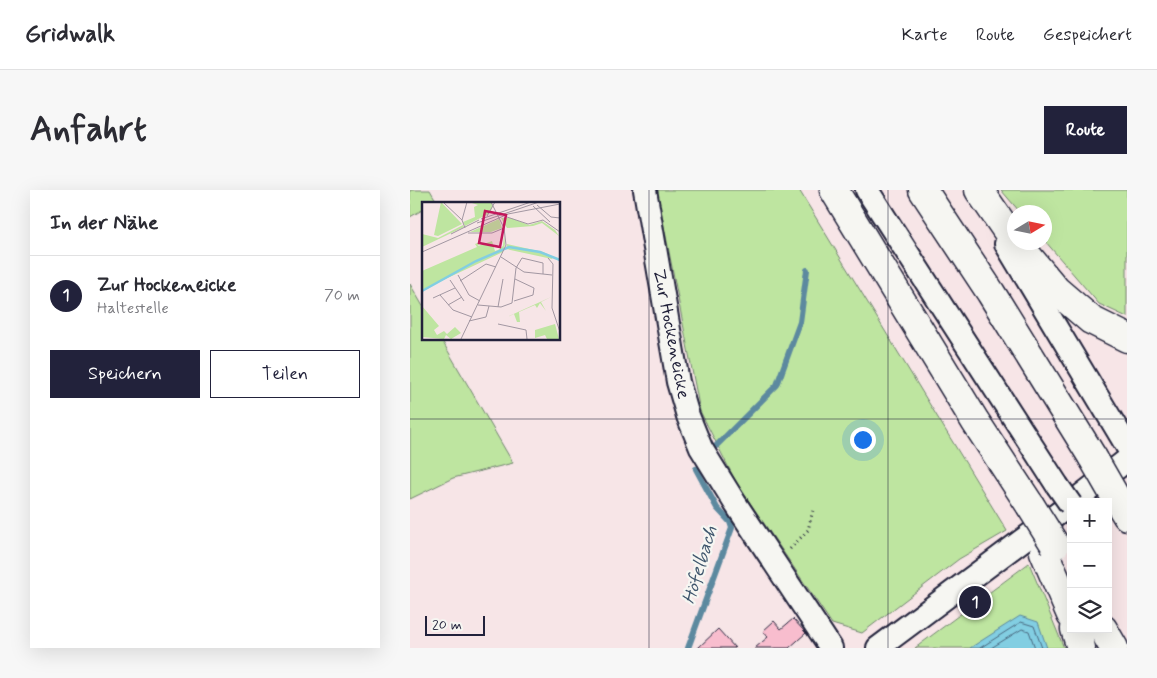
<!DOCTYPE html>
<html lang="de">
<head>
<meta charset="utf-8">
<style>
	body { margin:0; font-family:Mynerve,sans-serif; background:#f7f7f7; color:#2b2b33 }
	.controls { position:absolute; right:15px; bottom:15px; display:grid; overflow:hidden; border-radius:0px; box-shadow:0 5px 20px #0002 }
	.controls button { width:45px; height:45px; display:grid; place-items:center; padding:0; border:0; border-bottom:1px solid #e1e1e2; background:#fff; color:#2b2b33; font:25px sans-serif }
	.compass { position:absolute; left:597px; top:15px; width:45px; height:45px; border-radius:50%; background:#fff; box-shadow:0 5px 20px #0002; rotate:80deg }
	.scale { position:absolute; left:15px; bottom:12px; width:60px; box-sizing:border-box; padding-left:5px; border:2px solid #22223b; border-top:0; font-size:14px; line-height:18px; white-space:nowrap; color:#22223b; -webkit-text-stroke:4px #f6f6f2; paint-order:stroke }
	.you { position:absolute; left:452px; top:249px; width:18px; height:18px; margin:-12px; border:4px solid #fff; border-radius:50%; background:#1a73e8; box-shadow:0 0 0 8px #1a73e833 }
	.badge { display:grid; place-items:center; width:32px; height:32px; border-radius:50%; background:#22223b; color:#fff; font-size:16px; font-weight:700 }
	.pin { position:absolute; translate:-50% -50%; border:2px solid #fff; box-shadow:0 1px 5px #0006 }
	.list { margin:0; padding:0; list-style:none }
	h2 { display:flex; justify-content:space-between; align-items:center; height:65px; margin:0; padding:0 20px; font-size:21px }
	h2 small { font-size:16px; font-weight:400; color:#7c7c81 }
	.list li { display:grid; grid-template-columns:32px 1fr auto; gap:15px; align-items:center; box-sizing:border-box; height:80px; padding:0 20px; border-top:1px solid #e1e1e2 }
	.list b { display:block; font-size:19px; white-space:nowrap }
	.list p { margin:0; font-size:16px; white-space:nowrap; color:#7c7c81 }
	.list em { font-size:16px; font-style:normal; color:#7c7c81 }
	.actions { display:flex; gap:10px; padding:15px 20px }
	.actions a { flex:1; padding:11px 0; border:1px solid #22223b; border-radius:0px; text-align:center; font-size:18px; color:#22223b }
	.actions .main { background:#22223b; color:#fff }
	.icon { flex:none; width:28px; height:28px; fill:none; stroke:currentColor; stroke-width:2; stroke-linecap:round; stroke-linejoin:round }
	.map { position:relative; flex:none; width:717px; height:458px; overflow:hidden; border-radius:0px }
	header { display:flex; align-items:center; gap:30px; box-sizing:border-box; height:70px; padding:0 25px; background:#fff; border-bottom:1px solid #e1e1e2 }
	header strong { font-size:24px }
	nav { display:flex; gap:28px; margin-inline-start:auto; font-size:18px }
	.intro { display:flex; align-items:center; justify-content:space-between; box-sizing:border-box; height:120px; padding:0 30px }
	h1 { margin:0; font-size:35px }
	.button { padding:12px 22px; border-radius:0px; background:#22223b; color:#fff; font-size:18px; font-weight:700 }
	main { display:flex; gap:30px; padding:0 30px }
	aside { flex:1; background:#fff; border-radius:0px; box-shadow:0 5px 20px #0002 }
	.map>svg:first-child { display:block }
	.green { fill:#bee5a0; stroke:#70846e }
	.water { fill:#82cee2; stroke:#5c899f }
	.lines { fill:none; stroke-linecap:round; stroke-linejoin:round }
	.shore { stroke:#48677e; stroke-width:1 }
	.stream { stroke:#5c899f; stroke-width:6 }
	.building { fill:#f8bdce; stroke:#22223b }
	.minor-casing { stroke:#22223b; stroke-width:26 }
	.highway-casing { stroke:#22223b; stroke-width:31 }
	.path { stroke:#22223b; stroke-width:3; stroke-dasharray:1 4; stroke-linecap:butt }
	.minor { stroke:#f6f6f2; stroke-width:22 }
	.highway { stroke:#f6f6f2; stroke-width:28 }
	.minor-bridge-casing { stroke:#22223b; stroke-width:26; stroke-linecap:butt }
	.highway-bridge-casing { stroke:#22223b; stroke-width:31; stroke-linecap:butt }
	.minor-bridge { stroke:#f6f6f2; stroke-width:22 }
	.highway-bridge { stroke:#f6f6f2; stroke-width:28 }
	.grid { fill:none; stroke:#22223b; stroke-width:1; stroke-opacity:0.55 }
	.labels { text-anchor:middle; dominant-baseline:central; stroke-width:4.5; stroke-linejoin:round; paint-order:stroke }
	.street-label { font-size:18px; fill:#22223b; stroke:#f6f6f2 }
	.water-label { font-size:19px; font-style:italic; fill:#3f566d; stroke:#f6f6f2 }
	.inset-river { fill:none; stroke:#82cee2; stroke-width:2.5 }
	.inset-road { fill:none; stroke:#a297a2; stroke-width:1 }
	.view { fill:#c2185b; fill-opacity:0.15; stroke:#c2185b; stroke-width:2.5 }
	.inset-edge { fill:none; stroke:#22223b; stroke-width:2.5 }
</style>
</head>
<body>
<header>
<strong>Gridwalk</strong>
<nav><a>Karte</a><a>Route</a><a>Gespeichert</a></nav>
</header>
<div class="intro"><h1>Anfahrt</h1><a class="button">Route</a></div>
<main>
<aside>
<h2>In der Nähe<small></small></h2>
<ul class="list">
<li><span class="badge">1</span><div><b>Zur Hockeneicke</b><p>Haltestelle</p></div><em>70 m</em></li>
</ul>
<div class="actions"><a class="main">Speichern</a><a>Teilen</a></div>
</aside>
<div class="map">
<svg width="717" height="458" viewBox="0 0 717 458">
	<rect width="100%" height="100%" fill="#f7e5e7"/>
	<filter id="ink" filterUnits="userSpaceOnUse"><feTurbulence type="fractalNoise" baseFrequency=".02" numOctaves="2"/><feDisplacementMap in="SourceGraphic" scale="10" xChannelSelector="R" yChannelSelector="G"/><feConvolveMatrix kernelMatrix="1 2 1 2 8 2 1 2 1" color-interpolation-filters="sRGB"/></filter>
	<g filter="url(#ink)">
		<g class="green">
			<polygon points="0,0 20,0 27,12 14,14 14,19 0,27"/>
			<polygon points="247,0 389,0 597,341 549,369 452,443 422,434 326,292 290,221"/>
			<polygon points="591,0 717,0 717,127 689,114 635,51 634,22 610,22"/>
			<polygon points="0,94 14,118 14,149 31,149 103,273 43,288 0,309"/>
			<polygon points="619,373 654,458 505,458"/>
		</g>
		<polygon class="water" points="610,426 628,432 637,458 560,458"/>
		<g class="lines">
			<g class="shore">
				<polyline points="570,458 611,432 624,436 632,458"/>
				<polyline points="581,458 612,439 619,441 625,458"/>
			</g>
			<g class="stream">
				<polyline points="304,258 367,195 390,132 397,80"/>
				<polyline points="278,458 322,338 320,332 307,318 286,279"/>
			</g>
		</g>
		<g class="building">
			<polygon points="383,429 396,443 379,458 345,458 358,447 353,441 364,431 371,439"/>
			<polygon points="308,439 325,458 288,458"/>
		</g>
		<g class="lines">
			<defs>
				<g id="minor">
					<polyline points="235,0 268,192 278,226 291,258 325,313 421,458"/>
					<polyline points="457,0 647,295"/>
					<polyline points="596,54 717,256"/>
					<polyline points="663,312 717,270"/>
					<polyline points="468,458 661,314"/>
				</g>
				<g id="highway">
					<polyline points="424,0 565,231 620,315"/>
					<polyline points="513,0 581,103 683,268"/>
					<polyline points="569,0 604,51"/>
					<polyline points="606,52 646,100 681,130 717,148"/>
					<polyline points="706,308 717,326"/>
					<polyline points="634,362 661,425"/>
					<polyline points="665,439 671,458"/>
					<polyline points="693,439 704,458"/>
				</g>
			</defs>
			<use href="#minor" class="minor-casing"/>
			<use href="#highway" class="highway-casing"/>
			<polyline class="path" points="380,359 398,340 403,320"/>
			<use href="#minor" class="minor"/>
			<use href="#highway" class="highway"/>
			<defs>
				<polyline id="minor-bridge" points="647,295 661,315"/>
				<g id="highway-bridge">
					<polyline points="683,268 706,308"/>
					<polyline points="620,315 645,355"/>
				</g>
			</defs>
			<use href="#minor-bridge" class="minor-bridge-casing"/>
			<use href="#highway-bridge" class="highway-bridge-casing"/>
			<use href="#minor-bridge" class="minor-bridge"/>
			<use href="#highway-bridge" class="highway-bridge"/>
		</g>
	</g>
	<path class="grid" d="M239,0V458M478,0V458M0,229H717"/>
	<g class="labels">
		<g class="street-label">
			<text transform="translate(261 144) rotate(79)">Zur Hockeneicke</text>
		</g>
		<g class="water-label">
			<text transform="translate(290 375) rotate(-73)">Höfelbach</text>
		</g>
	</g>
	<g transform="translate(12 12)">
		<rect width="138" height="138" fill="#f7e5e7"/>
		<path d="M19,0L40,22L16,34L12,33ZM47,0H69L71,4L68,11L43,24L41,20L53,15L52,5L56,3ZM79,16H89L107,23L120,19L133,28L137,34L120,21L111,24L85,26ZM77,17L80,26L69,30H48ZM41,23L42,25L0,45V32L16,36ZM82,33L83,42L81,50L0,88V69L55,45L53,42L58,40L56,44L70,39L73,49L76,48L81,44ZM85,42L121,50L131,55L130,57L84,47ZM129,95L119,100L124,109L118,101L115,106L113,103L97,110L98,120H95L92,112L41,135ZM0,104L17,124L12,128L15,133L22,129L25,132L33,125L39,131L29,137L24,133L22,137L0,135ZM133,122L137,137H125L123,133L113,136V128Z" fill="#bee5a0"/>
		<path class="inset-river" d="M0,89L54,59L87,45L118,50L138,58"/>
		<path class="inset-road" d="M21,0L40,18L43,26M115,3L129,15L138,16M111,4L128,20M65,14L73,0M85,15L106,22L121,18L138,30M59,17L109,0M40,18L45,0M55,21L117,0M46,31H70L82,26M29,32L57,18M0,50L86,12L138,2M79,55L102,70L130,73M126,56L131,62L130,106L138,130M36,73L47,93L58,99M28,78L42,99M38,79L64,62L74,65M18,93L31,108L50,115M11,96L33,86M92,99L111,93L112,86L93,77M26,103L40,95M56,103L79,105L90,101L94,66L100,56L121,61V72M76,105L81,77M47,119L64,115L67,104M76,122L104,128L105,137M39,137L84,43L82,26L69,0"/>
		<path class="view" d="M63,9L84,13L78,45L57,41Z"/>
		<rect width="138" height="138" class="inset-edge"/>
	</g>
</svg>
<div class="controls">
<button>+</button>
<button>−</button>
<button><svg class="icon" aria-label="layers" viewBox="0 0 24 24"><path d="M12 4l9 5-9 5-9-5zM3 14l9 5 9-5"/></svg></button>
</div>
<svg class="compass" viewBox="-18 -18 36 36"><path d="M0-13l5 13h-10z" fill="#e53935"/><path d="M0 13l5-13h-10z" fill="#7c7c81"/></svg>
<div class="scale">20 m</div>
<div class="you"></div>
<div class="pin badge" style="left:565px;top:412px">1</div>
</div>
</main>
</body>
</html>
